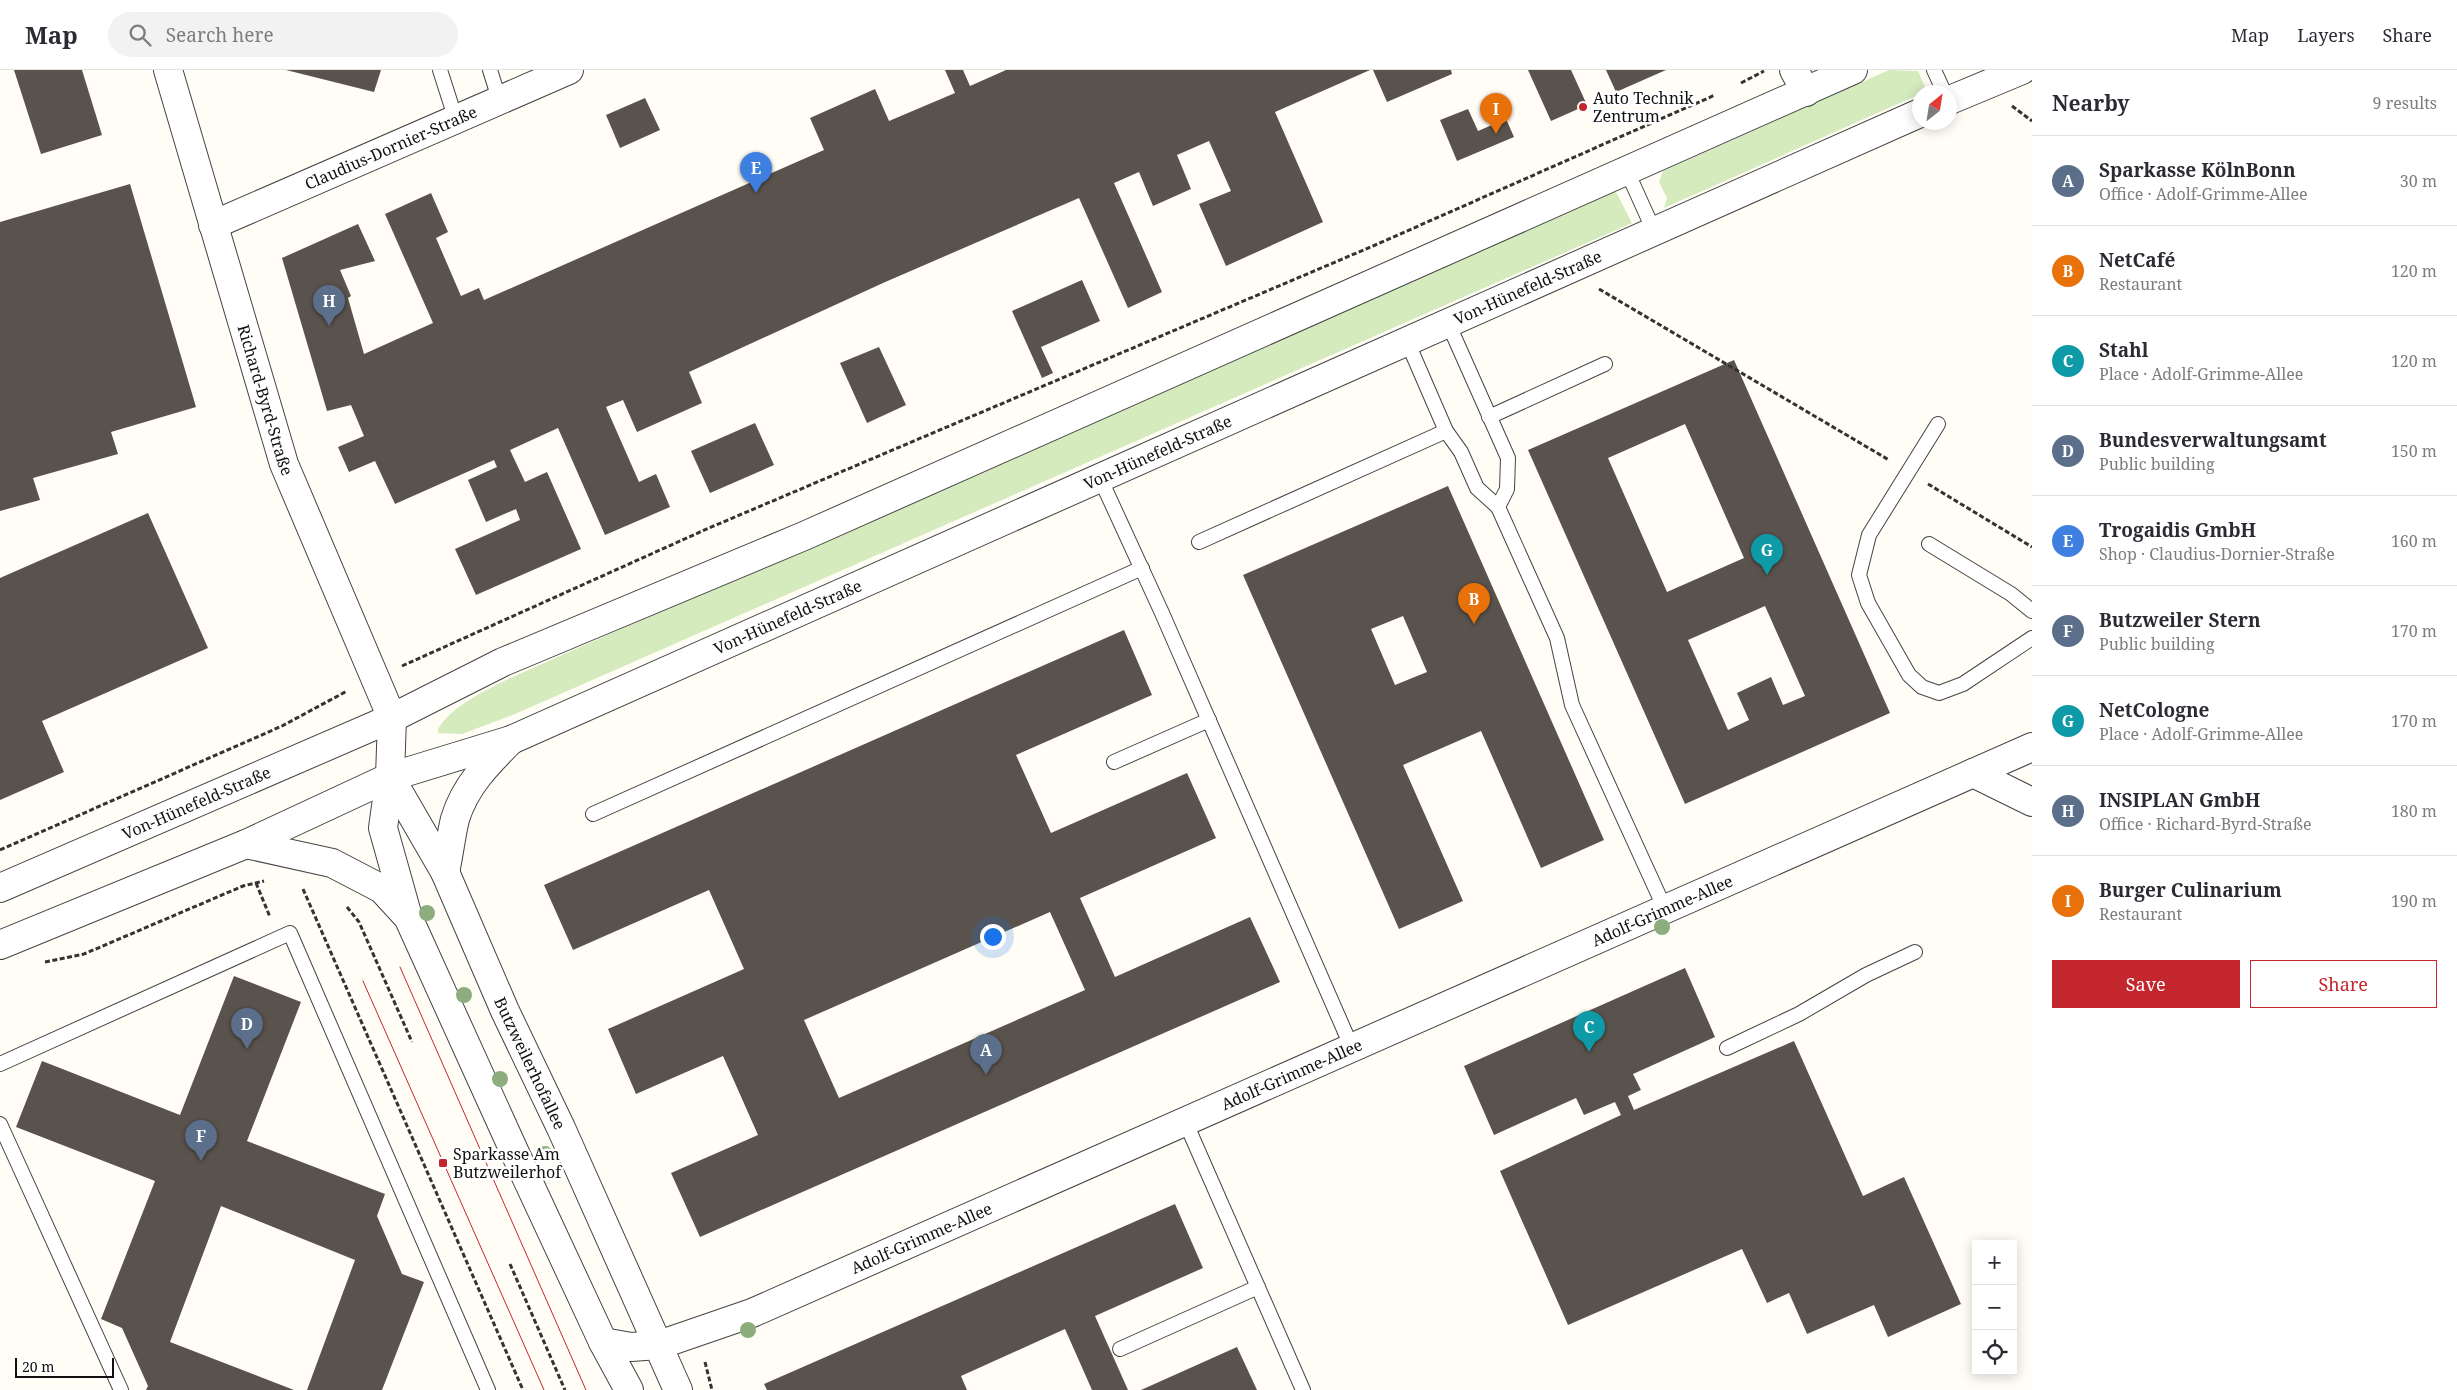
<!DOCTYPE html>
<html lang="en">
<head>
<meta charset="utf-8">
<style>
	body { margin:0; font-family:"Noto Serif",serif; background:#f2f2f3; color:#2b2b33 }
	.controls { position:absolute; right:15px; bottom:15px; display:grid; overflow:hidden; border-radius:0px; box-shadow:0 2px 12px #0003 }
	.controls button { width:45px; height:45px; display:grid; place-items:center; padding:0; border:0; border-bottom:1px solid #e1e1e2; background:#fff; color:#2b2b33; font:25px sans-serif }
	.compass { position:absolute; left:1912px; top:15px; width:45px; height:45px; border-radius:50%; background:#fff; box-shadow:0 2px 12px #0003; rotate:30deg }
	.scale { position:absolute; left:15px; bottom:12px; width:99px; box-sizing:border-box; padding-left:5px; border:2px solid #111; border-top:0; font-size:14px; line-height:18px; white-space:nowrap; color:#111; -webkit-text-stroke:4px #fff; paint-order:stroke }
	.you { position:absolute; left:992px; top:866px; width:18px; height:18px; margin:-12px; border:4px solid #fff; border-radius:50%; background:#1a73e8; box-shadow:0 0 0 8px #1a73e833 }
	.badge { display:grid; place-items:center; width:32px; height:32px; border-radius:50%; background:#c4262e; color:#fff; font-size:16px; font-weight:700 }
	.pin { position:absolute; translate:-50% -41px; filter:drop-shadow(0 1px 2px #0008) }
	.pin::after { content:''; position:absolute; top:26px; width:18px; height:15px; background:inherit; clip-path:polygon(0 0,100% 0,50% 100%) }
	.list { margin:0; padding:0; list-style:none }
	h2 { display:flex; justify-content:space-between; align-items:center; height:65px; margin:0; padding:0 20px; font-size:21px }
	h2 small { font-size:16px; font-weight:400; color:#7c7c81 }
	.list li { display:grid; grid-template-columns:32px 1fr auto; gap:15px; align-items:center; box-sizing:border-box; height:90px; padding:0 20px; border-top:1px solid #e1e1e2 }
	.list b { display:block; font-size:19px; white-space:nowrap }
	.list p { margin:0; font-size:16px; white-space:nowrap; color:#7c7c81 }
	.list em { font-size:16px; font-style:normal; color:#7c7c81 }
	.actions { display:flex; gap:10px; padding:15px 20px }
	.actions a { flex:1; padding:11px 0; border:1px solid #c4262e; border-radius:0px; text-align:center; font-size:18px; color:#c4262e }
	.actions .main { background:#c4262e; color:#fff }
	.icon { flex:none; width:28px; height:28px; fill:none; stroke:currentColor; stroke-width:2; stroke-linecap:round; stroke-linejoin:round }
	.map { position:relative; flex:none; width:2032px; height:1320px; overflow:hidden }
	header { display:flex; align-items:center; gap:30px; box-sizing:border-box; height:70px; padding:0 25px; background:#fff; border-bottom:1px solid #e1e1e2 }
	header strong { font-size:24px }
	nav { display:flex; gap:28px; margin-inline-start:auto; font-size:18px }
	.search { width:350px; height:45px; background:#f2f2f3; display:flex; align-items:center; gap:12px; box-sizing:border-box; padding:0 18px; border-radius:28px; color:#7c7c81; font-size:19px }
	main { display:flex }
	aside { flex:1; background:#fff }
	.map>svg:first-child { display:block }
	.green { fill:#d5ebbd }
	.building { fill:#5a524d; fill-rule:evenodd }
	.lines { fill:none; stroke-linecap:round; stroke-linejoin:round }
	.service-casing { stroke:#444; stroke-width:16 }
	.minor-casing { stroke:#444; stroke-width:30 }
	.tertiary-casing { stroke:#444; stroke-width:30 }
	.path { stroke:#333; stroke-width:3; stroke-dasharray:5 2.5; stroke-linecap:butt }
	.service { stroke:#fff; stroke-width:14 }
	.minor { stroke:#fff; stroke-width:28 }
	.tertiary { stroke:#fff; stroke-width:28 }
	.tram { stroke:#c4262e; stroke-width:1 }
	.tree { fill:#8dad7f }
	.poi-dot { fill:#c4262e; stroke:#fff; stroke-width:2 }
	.labels { text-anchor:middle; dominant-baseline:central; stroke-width:5; stroke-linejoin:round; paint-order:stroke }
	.poi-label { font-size:16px; fill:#111; stroke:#fff; text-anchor:start }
	.street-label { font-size:16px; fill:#111; stroke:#fff }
</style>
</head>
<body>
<header>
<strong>Map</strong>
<div class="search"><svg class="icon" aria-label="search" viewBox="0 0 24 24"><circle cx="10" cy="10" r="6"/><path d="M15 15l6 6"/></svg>Search here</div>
<nav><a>Map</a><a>Layers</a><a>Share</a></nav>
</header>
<main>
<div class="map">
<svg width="2032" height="1320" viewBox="0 0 2032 1320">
	<rect width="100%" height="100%" fill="#fffdf5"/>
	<g class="green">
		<polygon points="1889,0 1918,1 1927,21 1664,138 1667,128 1659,112 1663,101"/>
		<path d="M1615,120L1632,153L515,644L462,664L438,663V659C452,636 483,622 506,610Z"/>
	</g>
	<g class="building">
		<polygon points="14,0 82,0 102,65 41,84"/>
		<polygon points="286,0 381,0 374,22"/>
		<polygon points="945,0 963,0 970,16 1006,0 1370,0 1275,42 1323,152 1226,196 1199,134 1231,121 1209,71 1177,85 1191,119 1153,136 1139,102 1114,113 1162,222 1128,238 1079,128 883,213 689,302 702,333 637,362 623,330 606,337 639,412 656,404 670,437 605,465 558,358 510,380 525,412 547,402 581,479 476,525 455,479 520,450 516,439 486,452 468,410 497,397 494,390 395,434 375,391 349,402 338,377 364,366 351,335 327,341 282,188 358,154 375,191 340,200 351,226 348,228 364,284 433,253 385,144 431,123 448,162 436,168 461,226 479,218 484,230 824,80 810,48 875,19 889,51 955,23"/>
		<polygon points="1373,0 1451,0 1452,4 1387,32"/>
		<polygon points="1528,0 1571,0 1587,35 1551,51"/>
		<polygon points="1606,0 1666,0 1616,22"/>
		<polygon points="645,28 660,60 620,78 606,45"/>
		<polygon points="1468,39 1478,61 1506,49 1514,67 1457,91 1440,50"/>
		<polygon points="130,114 196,337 111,362 118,384 33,408 40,430 0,441 0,152"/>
		<polygon points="1082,210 1100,251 1041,277 1053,303 1042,308 1012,241"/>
		<polygon points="879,277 906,335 867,353 840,293"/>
		<path d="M1734,290L1890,643L1685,734L1528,380ZM1685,354L1744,488L1667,522L1608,388ZM1765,536L1805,626L1783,635L1771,607L1737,623L1749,650L1728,660L1688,570Z"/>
		<polygon points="755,353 774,395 710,423 691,381"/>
		<path d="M1448,416L1604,770L1541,798L1481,661L1403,695L1463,831L1399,859L1243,505ZM1403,546L1427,602L1395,615L1371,559Z"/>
		<polygon points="148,443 208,578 42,651 64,702 0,730 0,508"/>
		<path d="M1124,560L1152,625L1016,685L1051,763L1187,703L1216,768L1080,828L1115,907L1250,847L1280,912L700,1167L671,1103L758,1065L723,986L636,1024L608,959L744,899L709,820L573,880L544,815ZM1050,842L1085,920L839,1028L804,950Z"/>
		<polygon points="1685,898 1715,967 1633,1004 1641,1020 1628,1026 1634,1040 1794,971 1863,1126 1904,1107 1961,1234 1888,1267 1874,1235 1807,1264 1789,1223 1767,1233 1742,1179 1568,1255 1500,1101 1621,1045 1615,1032 1584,1045 1576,1028 1494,1065 1464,996"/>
		<polygon points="234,906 301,932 247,1071 385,1124 377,1146 402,1204 424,1212 382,1320 307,1320 355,1190 221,1136 170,1272 294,1320 146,1320 148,1316 122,1258 101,1249 155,1111 16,1057 42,991 180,1045"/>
		<polygon points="1175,1134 1203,1198 1095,1246 1128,1320 1092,1320 1065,1259 961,1306 967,1320 767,1320 764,1314"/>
		<polygon points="1237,1277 1257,1320 1141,1320"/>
	</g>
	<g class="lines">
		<defs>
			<g id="service">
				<polyline points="440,0 456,50"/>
				<polyline points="490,0 500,32"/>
				<polyline points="1934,0 1944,22"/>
				<polyline points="1626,99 1654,161"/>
				<polyline points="1448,253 1508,388 1507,419 1498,437"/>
				<polyline points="1407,271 1446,361 1461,382 1477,418 1498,437 1557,568 1572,635 1665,839"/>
				<polyline points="1489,347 1605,294"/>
				<polyline points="1938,354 1869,465 1859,505 1868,533 1909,605 1922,617 1939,623 1963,614 2032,568"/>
				<polyline points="1100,408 1162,543 1352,978"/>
				<polyline points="1199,472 1446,361"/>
				<polyline points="1929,474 2011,524 2032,541"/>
				<polyline points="1114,692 1209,650"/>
				<polyline points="593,744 1142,498"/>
				<polyline points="1727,978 1799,944 1866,905 1915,882"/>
				<polyline points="0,994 290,863 488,1320"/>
				<polyline points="1185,1051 1303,1320"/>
				<polyline points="0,1054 121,1320"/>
				<polyline points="1120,1279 1258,1217"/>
			</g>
			<g id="minor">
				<path id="s1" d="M168,0L284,394L392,648L390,707L383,758L408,847L515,1083L603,1272L629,1320"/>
				<polyline points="1794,0 1806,22"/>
				<path id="s2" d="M213,155L569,0"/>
				<polyline points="1973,703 2032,732"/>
				<path id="s3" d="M390,707L445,802L505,941L561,1058L678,1320"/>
				<polyline points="246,774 332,793 382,819 405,844"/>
				<path d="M445,802C449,785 451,765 455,749C465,716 487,694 511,670"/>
				<path id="s4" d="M603,1272L631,1277L659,1275L752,1243L2032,677"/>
			</g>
			<g id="tertiary">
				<polyline points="1950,30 2022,0"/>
				<path id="s5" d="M0,818L392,648L503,592L804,466L1853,0"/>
				<path id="s6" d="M0,875L246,774L390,707L511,670L1920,43"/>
			</g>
		</defs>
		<use href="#service" class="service-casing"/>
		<use href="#minor" class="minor-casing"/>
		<use href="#tertiary" class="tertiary-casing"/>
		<g class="path">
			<polyline points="1741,13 1764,1"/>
			<polyline points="2012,36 2032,51"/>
			<polyline points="1599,219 1889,390"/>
			<polyline points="1928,414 2032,477"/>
			<polyline points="402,596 709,458 1373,176 1715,25"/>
			<polyline points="0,780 282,656 347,621"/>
			<polyline points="256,813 270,847"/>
			<polyline points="303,819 523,1320"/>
			<polyline points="347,837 359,852 412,972"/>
			<polyline points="45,892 84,884 243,816 264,811"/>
			<polyline points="510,1194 565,1320"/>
			<polyline points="705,1292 712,1320"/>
		</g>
		<use href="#service" class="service"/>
		<use href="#minor" class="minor"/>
		<use href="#tertiary" class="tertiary"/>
		<g class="tram">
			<polyline points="400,897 586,1320"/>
			<polyline points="363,911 544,1320"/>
		</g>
	</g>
	<g class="tree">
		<circle cx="427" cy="843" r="8"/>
		<circle cx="1662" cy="857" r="8"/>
		<circle cx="464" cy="925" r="8"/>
		<circle cx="500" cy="1009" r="8"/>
		<circle cx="545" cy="1084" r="8"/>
		<circle cx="748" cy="1260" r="8"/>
	</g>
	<g class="poi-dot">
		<circle cx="1583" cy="37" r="5"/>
		<rect x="438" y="1088" width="10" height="10" rx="2.5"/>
	</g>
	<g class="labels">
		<g class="poi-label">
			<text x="1593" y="28">Auto Technik<tspan x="1593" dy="18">Zentrum</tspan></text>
			<text x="453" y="1084">Sparkasse Am<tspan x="453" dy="18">Butzweilerhof</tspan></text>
		</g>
		<g class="street-label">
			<text stroke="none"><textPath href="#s2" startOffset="194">Claudius-Dornier-Straße</textPath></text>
			<text stroke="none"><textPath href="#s6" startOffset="1664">Von-Hünefeld-Straße</textPath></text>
			<text stroke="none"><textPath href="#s1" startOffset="344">Richard-Byrd-Straße</textPath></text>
			<text stroke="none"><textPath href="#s6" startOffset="1259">Von-Hünefeld-Straße</textPath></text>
			<text stroke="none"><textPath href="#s6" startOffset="854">Von-Hünefeld-Straße</textPath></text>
			<text stroke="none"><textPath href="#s5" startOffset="214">Von-Hünefeld-Straße</textPath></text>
			<text stroke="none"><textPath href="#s4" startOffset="1150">Adolf-Grimme-Allee</textPath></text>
			<text stroke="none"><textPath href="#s3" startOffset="319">Butzweilerhofallee</textPath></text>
			<text stroke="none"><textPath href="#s4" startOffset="745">Adolf-Grimme-Allee</textPath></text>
			<text stroke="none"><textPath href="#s4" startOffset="340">Adolf-Grimme-Allee</textPath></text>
		</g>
	</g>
</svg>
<div class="controls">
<button>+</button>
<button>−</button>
<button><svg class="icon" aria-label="locate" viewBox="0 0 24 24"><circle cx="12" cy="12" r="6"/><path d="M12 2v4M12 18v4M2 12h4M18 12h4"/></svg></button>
</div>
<svg class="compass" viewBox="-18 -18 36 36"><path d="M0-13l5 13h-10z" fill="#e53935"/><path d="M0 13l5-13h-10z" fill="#7c7c81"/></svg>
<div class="scale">20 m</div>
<div class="you"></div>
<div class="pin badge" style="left:986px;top:1005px;background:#5c6f8a">A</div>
<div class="pin badge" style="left:1474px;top:554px;background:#e8710a">B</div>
<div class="pin badge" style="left:1589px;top:982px;background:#0f9aa8">C</div>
<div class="pin badge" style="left:247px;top:979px;background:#5c6f8a">D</div>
<div class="pin badge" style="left:756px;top:123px;background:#3f7fe0">E</div>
<div class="pin badge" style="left:201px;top:1091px;background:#5c6f8a">F</div>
<div class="pin badge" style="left:1767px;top:505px;background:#0f9aa8">G</div>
<div class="pin badge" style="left:329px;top:256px;background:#5c6f8a">H</div>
<div class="pin badge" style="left:1496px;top:64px;background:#e8710a">I</div>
</div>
<aside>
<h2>Nearby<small>9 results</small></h2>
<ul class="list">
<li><span class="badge" style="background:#5c6f8a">A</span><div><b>Sparkasse KölnBonn</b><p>Office · Adolf-Grimme-Allee</p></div><em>30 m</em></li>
<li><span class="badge" style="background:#e8710a">B</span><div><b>NetCafé</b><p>Restaurant</p></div><em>120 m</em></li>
<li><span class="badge" style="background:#0f9aa8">C</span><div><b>Stahl</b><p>Place · Adolf-Grimme-Allee</p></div><em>120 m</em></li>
<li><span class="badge" style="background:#5c6f8a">D</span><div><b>Bundesverwaltungsamt</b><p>Public building</p></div><em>150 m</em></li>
<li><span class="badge" style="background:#3f7fe0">E</span><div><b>Trogaidis GmbH</b><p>Shop · Claudius-Dornier-Straße</p></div><em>160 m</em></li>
<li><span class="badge" style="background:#5c6f8a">F</span><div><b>Butzweiler Stern</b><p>Public building</p></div><em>170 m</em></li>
<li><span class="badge" style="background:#0f9aa8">G</span><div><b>NetCologne</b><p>Place · Adolf-Grimme-Allee</p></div><em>170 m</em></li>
<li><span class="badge" style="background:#5c6f8a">H</span><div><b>INSIPLAN GmbH</b><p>Office · Richard-Byrd-Straße</p></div><em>180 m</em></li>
<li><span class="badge" style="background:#e8710a">I</span><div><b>Burger Culinarium</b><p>Restaurant</p></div><em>190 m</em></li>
</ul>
<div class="actions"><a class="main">Save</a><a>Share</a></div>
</aside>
</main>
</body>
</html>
